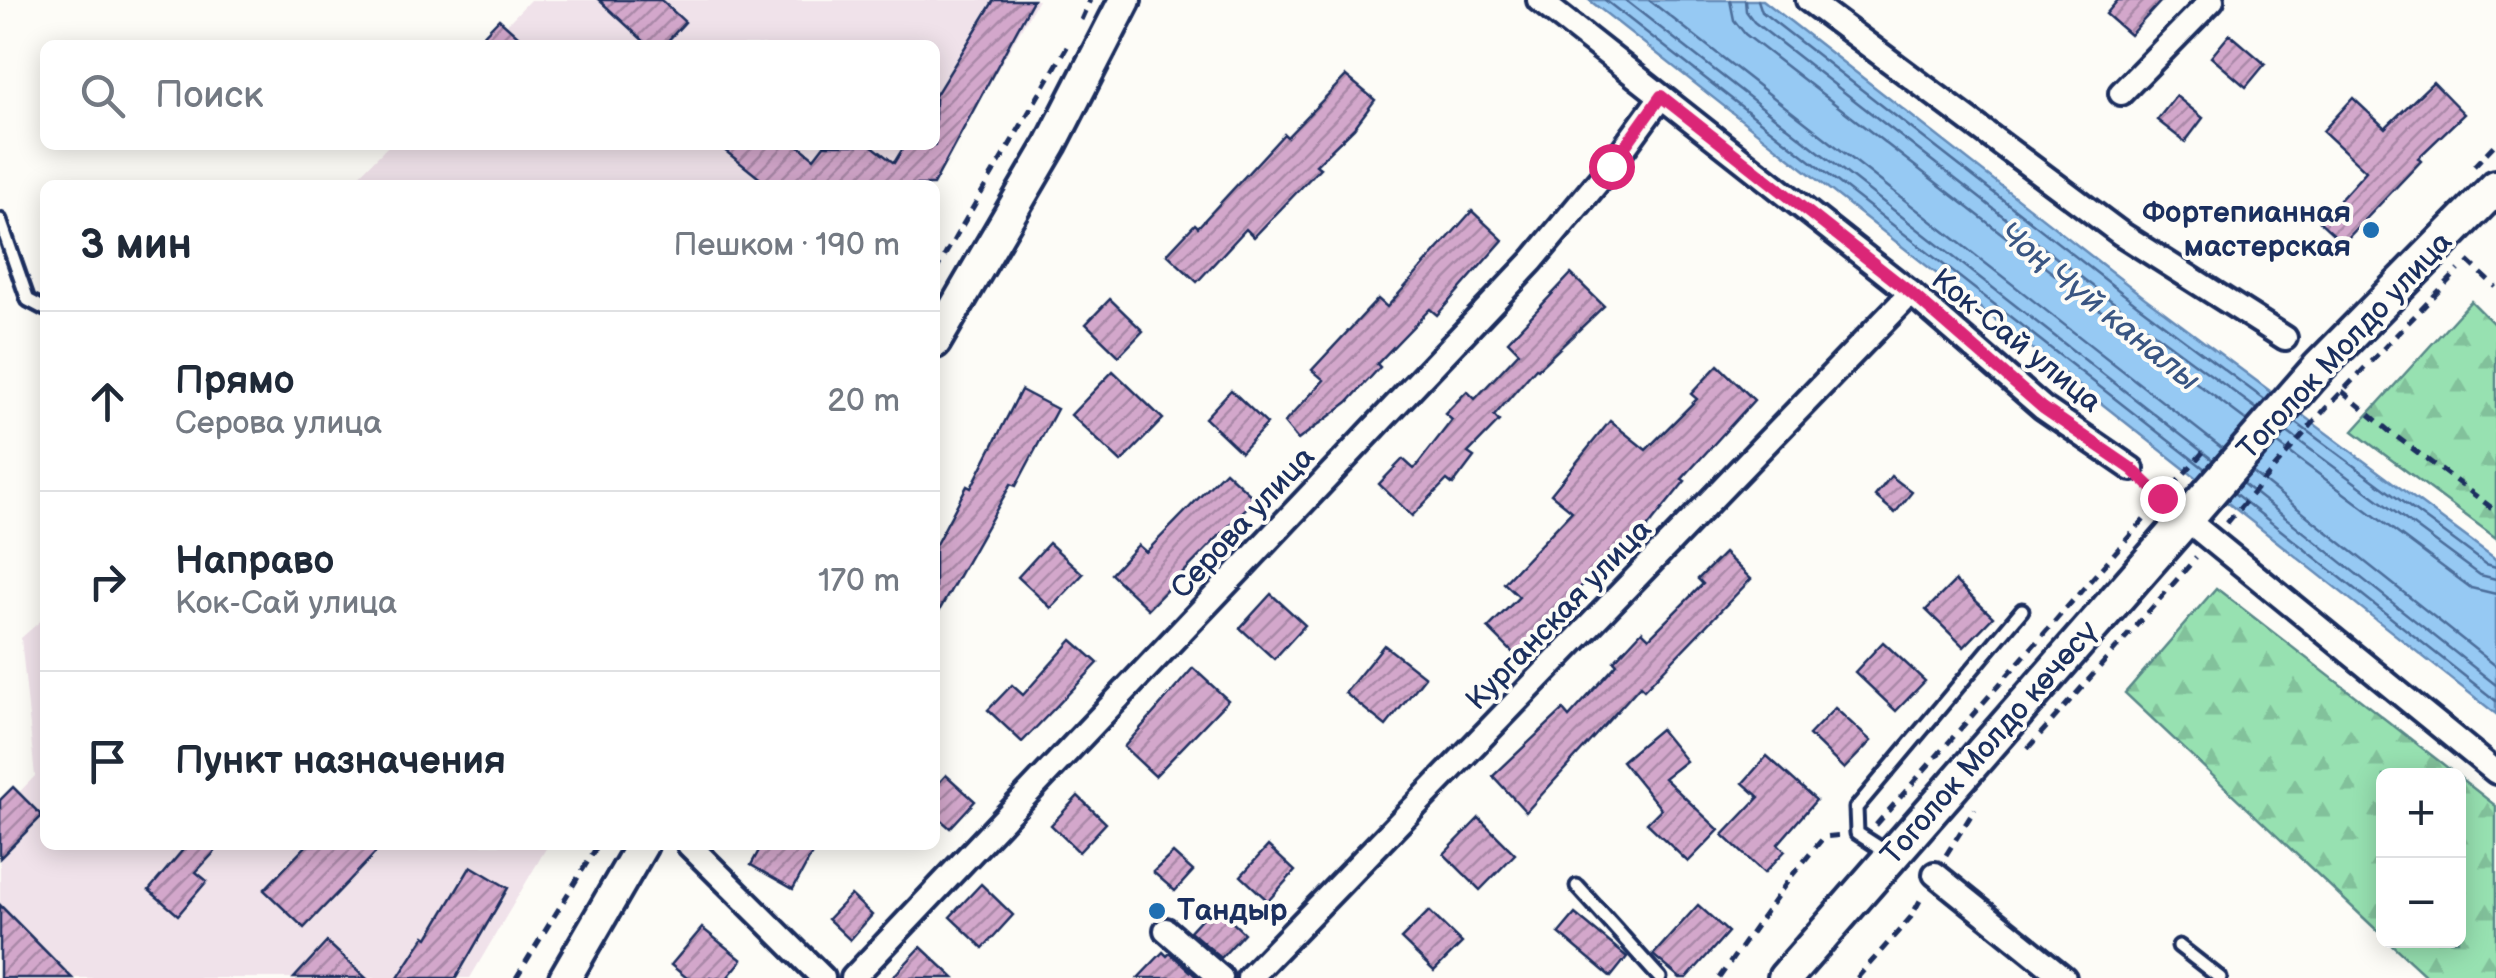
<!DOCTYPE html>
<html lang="ru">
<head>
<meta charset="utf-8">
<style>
	body { margin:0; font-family:"Balsamiq Sans",sans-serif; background:#f6f6f7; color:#1f2937 }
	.controls { position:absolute; right:30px; bottom:30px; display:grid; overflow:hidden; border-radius:15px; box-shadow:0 5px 25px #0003 }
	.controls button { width:90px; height:90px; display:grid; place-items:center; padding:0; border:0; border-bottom:2px solid #e0e1e3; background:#fff; color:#1f2937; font:50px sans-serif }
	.stop { position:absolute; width:30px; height:30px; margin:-22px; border:8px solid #db2777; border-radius:50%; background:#fff }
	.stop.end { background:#db2777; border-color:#fff; box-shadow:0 2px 10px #0008 }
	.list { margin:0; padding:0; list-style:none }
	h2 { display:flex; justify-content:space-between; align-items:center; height:130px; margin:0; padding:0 40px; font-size:42px }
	h2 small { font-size:32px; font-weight:400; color:#747a83 }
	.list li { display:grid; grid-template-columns:65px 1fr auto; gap:30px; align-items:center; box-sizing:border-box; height:180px; padding:0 40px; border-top:2px solid #e0e1e3 }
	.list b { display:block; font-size:38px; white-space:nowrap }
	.list p { margin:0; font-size:32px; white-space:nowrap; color:#747a83 }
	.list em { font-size:32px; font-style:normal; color:#747a83 }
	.icon { flex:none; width:55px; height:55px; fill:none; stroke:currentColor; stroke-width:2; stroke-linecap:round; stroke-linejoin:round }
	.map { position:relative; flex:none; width:2496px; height:978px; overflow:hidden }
	.search { position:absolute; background:#fff; box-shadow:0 5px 25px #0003; left:40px; top:40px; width:900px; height:110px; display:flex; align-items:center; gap:25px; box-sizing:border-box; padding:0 35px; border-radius:15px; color:#747a83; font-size:38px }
	.panel { position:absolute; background:#fff; box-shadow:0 5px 25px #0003; left:40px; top:180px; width:900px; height:670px; border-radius:15px }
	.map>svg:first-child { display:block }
	.built { fill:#f0e2ea }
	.forest { fill:url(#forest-firs); stroke:#598888; stroke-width:2.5 }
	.water { fill:#96c9f3; stroke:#658bb7; stroke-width:2.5 }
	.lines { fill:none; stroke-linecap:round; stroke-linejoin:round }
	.shore { stroke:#4c6d9a; stroke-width:2.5 }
	.building { fill:url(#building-hatch); stroke:#1b2f5e; stroke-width:2.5 }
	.service-casing { stroke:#1b2f5e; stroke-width:19 }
	.minor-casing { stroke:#1b2f5e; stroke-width:30 }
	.tertiary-casing { stroke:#1b2f5e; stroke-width:38 }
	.secondary-casing { stroke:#1b2f5e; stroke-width:40 }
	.path { stroke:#1b2f5e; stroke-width:5; stroke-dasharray:10 8; stroke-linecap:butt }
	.service { stroke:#fdfcf7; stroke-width:11 }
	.minor { stroke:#fdfcf7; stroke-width:22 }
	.tertiary { stroke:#fdfcf7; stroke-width:30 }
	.secondary { stroke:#fdfcf7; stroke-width:32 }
	.route { stroke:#db2777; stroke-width:12 }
	.poi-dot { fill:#1f6fb2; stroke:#fdfcf7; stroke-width:4 }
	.labels { text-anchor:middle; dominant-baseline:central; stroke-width:8; stroke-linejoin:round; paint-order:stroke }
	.poi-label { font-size:30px; font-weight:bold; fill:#1b2f5e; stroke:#fdfcf7; text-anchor:end }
	.street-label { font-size:30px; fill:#1b2f5e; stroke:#fdfcf7 }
	.water-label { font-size:32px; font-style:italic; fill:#3a5683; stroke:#fdfcf7 }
</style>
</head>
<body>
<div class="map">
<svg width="2496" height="978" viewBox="0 0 2496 978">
	<defs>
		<pattern id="forest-firs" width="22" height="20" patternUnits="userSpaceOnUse" patternTransform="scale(2.5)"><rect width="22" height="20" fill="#97e1b1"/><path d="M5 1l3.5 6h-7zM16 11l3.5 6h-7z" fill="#82c19b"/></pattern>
		<pattern id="building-hatch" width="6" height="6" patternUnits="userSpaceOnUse" patternTransform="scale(2.5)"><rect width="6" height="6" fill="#d3a7cb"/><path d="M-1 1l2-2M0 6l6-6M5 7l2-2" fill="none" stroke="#aa88a8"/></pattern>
	</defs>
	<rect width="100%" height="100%" fill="#fdfcf7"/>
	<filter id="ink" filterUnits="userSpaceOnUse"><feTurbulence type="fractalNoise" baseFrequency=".01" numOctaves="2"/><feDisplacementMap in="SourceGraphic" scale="20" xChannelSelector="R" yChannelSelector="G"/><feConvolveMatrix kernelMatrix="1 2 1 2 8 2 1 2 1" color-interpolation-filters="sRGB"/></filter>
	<g filter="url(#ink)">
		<g class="built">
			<polygon points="530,0 1038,0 930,185 350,185 389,145 935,145 935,45 487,45"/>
			<polygon points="45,617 45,845 548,845 470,978 0,978 0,812 35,776 21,638"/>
		</g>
		<g class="forest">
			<polygon points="2471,301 2496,326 2496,538 2353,431"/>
			<polygon points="2216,588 2457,775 2384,776 2383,936 2125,693"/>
			<polygon points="2459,777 2496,806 2496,978 2428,978 2388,941 2458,940"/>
		</g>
		<polygon class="water" points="1589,0 1763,0 2145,298 2493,557 2496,560 2496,714"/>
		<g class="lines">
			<g class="shore">
				<polyline points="1605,0 2205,469"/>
				<polyline points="1625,0 2213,460"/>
				<polyline points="1649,0 2223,449"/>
				<polyline points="1730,0 1734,20 1745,34 2122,327 2247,421"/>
				<polyline points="1745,0 1746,11 1754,22 2131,316 2257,409"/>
				<polyline points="1758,0 1762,12 2139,306 2265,400"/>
				<polyline points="2295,422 2486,564 2496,567"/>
				<polyline points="2287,432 2480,575 2496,579"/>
				<polyline points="2277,443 2471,588 2496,594"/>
				<polyline points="2252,472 2496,666"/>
				<polyline points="2242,483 2496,685"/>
				<polyline points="2234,493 2496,701"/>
			</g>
		</g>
		<g class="building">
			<polygon points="599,0 661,0 685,22 664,45 648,45"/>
			<polygon points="994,0 1033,0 933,185 768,185 718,145 798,145 814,158 824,145 871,145 894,163 905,145 935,145 935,96"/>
			<polygon points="2118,0 2162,0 2130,35 2106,14"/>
			<polygon points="499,19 528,45 474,45"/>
			<polygon points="2230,34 2265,64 2246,87 2211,57"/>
			<polygon points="1346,76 1375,100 1354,128 1316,165 1320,168 1254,237 1246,229 1197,282 1167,254 1195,224 1198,227 1284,134 1287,137"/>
			<polygon points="2433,82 2464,114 2418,158 2421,161 2343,243 2320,222 2366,171 2323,131 2353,98 2385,128"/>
			<polygon points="2176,96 2203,118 2185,142 2157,120"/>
			<polygon points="1472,211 1503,240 1437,315 1430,309 1377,364 1380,367 1348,402 1298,440 1284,423 1324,380 1312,370 1378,299 1387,307"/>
			<polygon points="1571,274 1604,306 1538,369 1536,368 1494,416 1499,421 1468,453 1474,457 1453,485 1447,480 1412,516 1379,484 1403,459 1414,469 1452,420 1445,414 1467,391 1475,399 1519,352 1508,341"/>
			<polygon points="1110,299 1143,331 1119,356 1086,324"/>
			<polygon points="1718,365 1754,400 1682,479 1685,481 1626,554 1617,547 1517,657 1488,628 1519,597 1504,583 1572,511 1551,494 1610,421 1646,450 1697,399 1691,394"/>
			<polygon points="1113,371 1163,419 1121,462 1071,415"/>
			<polygon points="1021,390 1057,409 1016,486 1011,484 935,618 935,546 967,486 971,488"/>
			<polygon points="1231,390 1267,424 1241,452 1205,418"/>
			<polygon points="1225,471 1255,499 1148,609 1111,574 1138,545 1146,552"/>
			<polygon points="1891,476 1912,492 1895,513 1875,496"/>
			<polygon points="1049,543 1083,574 1051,608 1018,577"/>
			<polygon points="1724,553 1751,579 1644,690 1640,686 1526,812 1493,776 1563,710 1569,717 1617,664 1614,661 1642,631 1649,638 1703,584 1698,579"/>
			<polygon points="1955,581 1993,617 1964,647 1926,610"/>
			<polygon points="1271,594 1305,625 1274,659 1240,628"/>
			<polygon points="1072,640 1098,663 1022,742 988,710 1012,685 1023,695"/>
			<polygon points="1883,642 1925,681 1896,711 1855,672"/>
			<polygon points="1384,645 1425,677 1386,726 1345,693"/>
			<polygon points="1193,668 1228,700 1155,776 1124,747"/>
			<polygon points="1835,708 1871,741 1844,769 1809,735"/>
			<polygon points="1660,729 1686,761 1664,778 1719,830 1688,862 1647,823 1661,809 1622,761"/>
			<polygon points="1767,756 1816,800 1778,844 1785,851 1764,873 1723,835 1759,797 1743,783"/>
			<polygon points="946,775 975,801 950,828 935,815 935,787"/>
			<polygon points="13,787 42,816 0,858 0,800"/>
			<polygon points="1078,796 1106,823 1079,852 1051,825"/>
			<polygon points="1479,818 1515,854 1480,890 1444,854"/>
			<polygon points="187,845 221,845 196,872 207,881 178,915 149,890"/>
			<polygon points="307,845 383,845 304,928 264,890"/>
			<polygon points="762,845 817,845 793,889 751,865"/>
			<polygon points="1268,846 1295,871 1268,901 1241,876"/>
			<polygon points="1173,853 1193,871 1175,891 1153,872"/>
			<polygon points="471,866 508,888 456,978 398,978 425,936 428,938"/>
			<polygon points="981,884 1013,915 983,948 950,917"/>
			<polygon points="851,895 872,915 850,940 828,919"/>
			<polygon points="0,905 72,978 0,978"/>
			<polygon points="1214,905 1244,933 1221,958 1190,931"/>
			<polygon points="1698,905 1728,932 1687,978 1680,978 1653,955"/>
			<polygon points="1429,911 1462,943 1434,971 1401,939"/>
			<polygon points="1575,914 1627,957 1611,977 1559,933"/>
			<polygon points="702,928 742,960 727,978 687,978 671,965"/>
			<polygon points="327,942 366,978 294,978"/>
			<polygon points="921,947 954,978 892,978"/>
			<polygon points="1163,952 1167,956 1170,953 1198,978 1138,978"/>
		</g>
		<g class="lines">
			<defs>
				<g id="service">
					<polyline points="0,220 28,300 45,309"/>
					<polyline points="1888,853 1857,833 1856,808 2022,610"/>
					<polyline points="1577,886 1660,978"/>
					<polyline points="2179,946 2220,978"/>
				</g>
				<g id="minor">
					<polyline points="1539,0 1911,293 2043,408 2132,469"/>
					<polyline points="1808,0 2120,233 2285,338"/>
					<polyline points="2121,93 2212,0"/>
					<polyline points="2186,519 2496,772"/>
					<polyline points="689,845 823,978"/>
					<polyline points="1935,874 2064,978"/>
					<polyline points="1166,930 1221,978"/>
					<polyline points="853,978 1532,261 1611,166 1661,97"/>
					<polyline points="1249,978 1911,293"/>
				</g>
				<g id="tertiary">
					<polyline points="935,342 1051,144 1125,0"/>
					<polyline points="565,978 642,845"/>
				</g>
				<polyline id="secondary" points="1785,978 2319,367 2496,187"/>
			</defs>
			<use href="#service" class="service-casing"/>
			<use href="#minor" class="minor-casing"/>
			<use href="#tertiary" class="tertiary-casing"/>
			<use href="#secondary" class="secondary-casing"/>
			<g class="path">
				<polyline points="1081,20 1090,0"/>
				<polyline points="2474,166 2496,143"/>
				<polyline points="2468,261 2496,287"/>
				<polyline points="935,272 1067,47"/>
				<polyline points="2342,391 2389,431 2496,511"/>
				<polyline points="2227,523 2326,408 2459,270"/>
				<polyline points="2028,748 2196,558"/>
				<polyline points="1876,825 2205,450"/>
				<polyline points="1946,855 1975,809"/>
				<polyline points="516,978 598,845"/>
				<polyline points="1719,978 1790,878 1824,837 1842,835"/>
				<polyline points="1857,978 1911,917 1923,895"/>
			</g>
			<use href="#service" class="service"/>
			<use href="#minor" class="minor"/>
			<use href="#tertiary" class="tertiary"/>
			<use href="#secondary" class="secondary"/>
		</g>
	</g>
	<g class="lines" filter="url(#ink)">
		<polyline class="route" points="1611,166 1661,96 1911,293 2043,408 2132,469 2162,498"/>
	</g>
	<g class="poi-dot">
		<circle cx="2371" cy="230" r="10"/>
		<circle cx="1157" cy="911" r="10"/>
	</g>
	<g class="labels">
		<g class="poi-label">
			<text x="2351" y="213">Фортепианная<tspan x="2351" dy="34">мастерская</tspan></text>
			<text x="1177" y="911" text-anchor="start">Тандыр</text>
		</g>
		<g class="street-label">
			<text transform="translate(2016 341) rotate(39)">Кок-Сай улица</text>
			<text transform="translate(2345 346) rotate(-47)">Тоголок Молдо улица</text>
			<text transform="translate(1243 523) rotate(-47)">Серова улица</text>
			<text transform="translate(1559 615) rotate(-46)">Курганская улица</text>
			<text transform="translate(1990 743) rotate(-49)">Тоголок Молдо көчөсү</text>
		</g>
		<g class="water-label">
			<text transform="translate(2099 307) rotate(39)">Чоң Чүй каналы</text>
		</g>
	</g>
</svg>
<div class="controls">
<button>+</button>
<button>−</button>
</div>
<div class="stop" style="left:1611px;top:166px"></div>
<div class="stop end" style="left:2162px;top:498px"></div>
<div class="search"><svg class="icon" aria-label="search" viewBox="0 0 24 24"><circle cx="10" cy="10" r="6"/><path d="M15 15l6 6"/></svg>Поиск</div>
<section class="panel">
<h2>3 мин<small>Пешком · 190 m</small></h2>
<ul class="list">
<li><svg class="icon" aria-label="ahead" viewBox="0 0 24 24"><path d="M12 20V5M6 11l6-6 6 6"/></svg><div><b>Прямо</b><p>Серова улица</p></div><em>20 m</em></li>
<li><svg class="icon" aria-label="right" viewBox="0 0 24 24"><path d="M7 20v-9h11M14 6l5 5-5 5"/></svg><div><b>Направо</b><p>Кок-Сай улица</p></div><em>170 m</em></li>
<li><svg class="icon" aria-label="arrive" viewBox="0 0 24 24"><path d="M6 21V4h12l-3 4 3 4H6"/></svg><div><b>Пункт назначения</b></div></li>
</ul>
</section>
</div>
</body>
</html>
